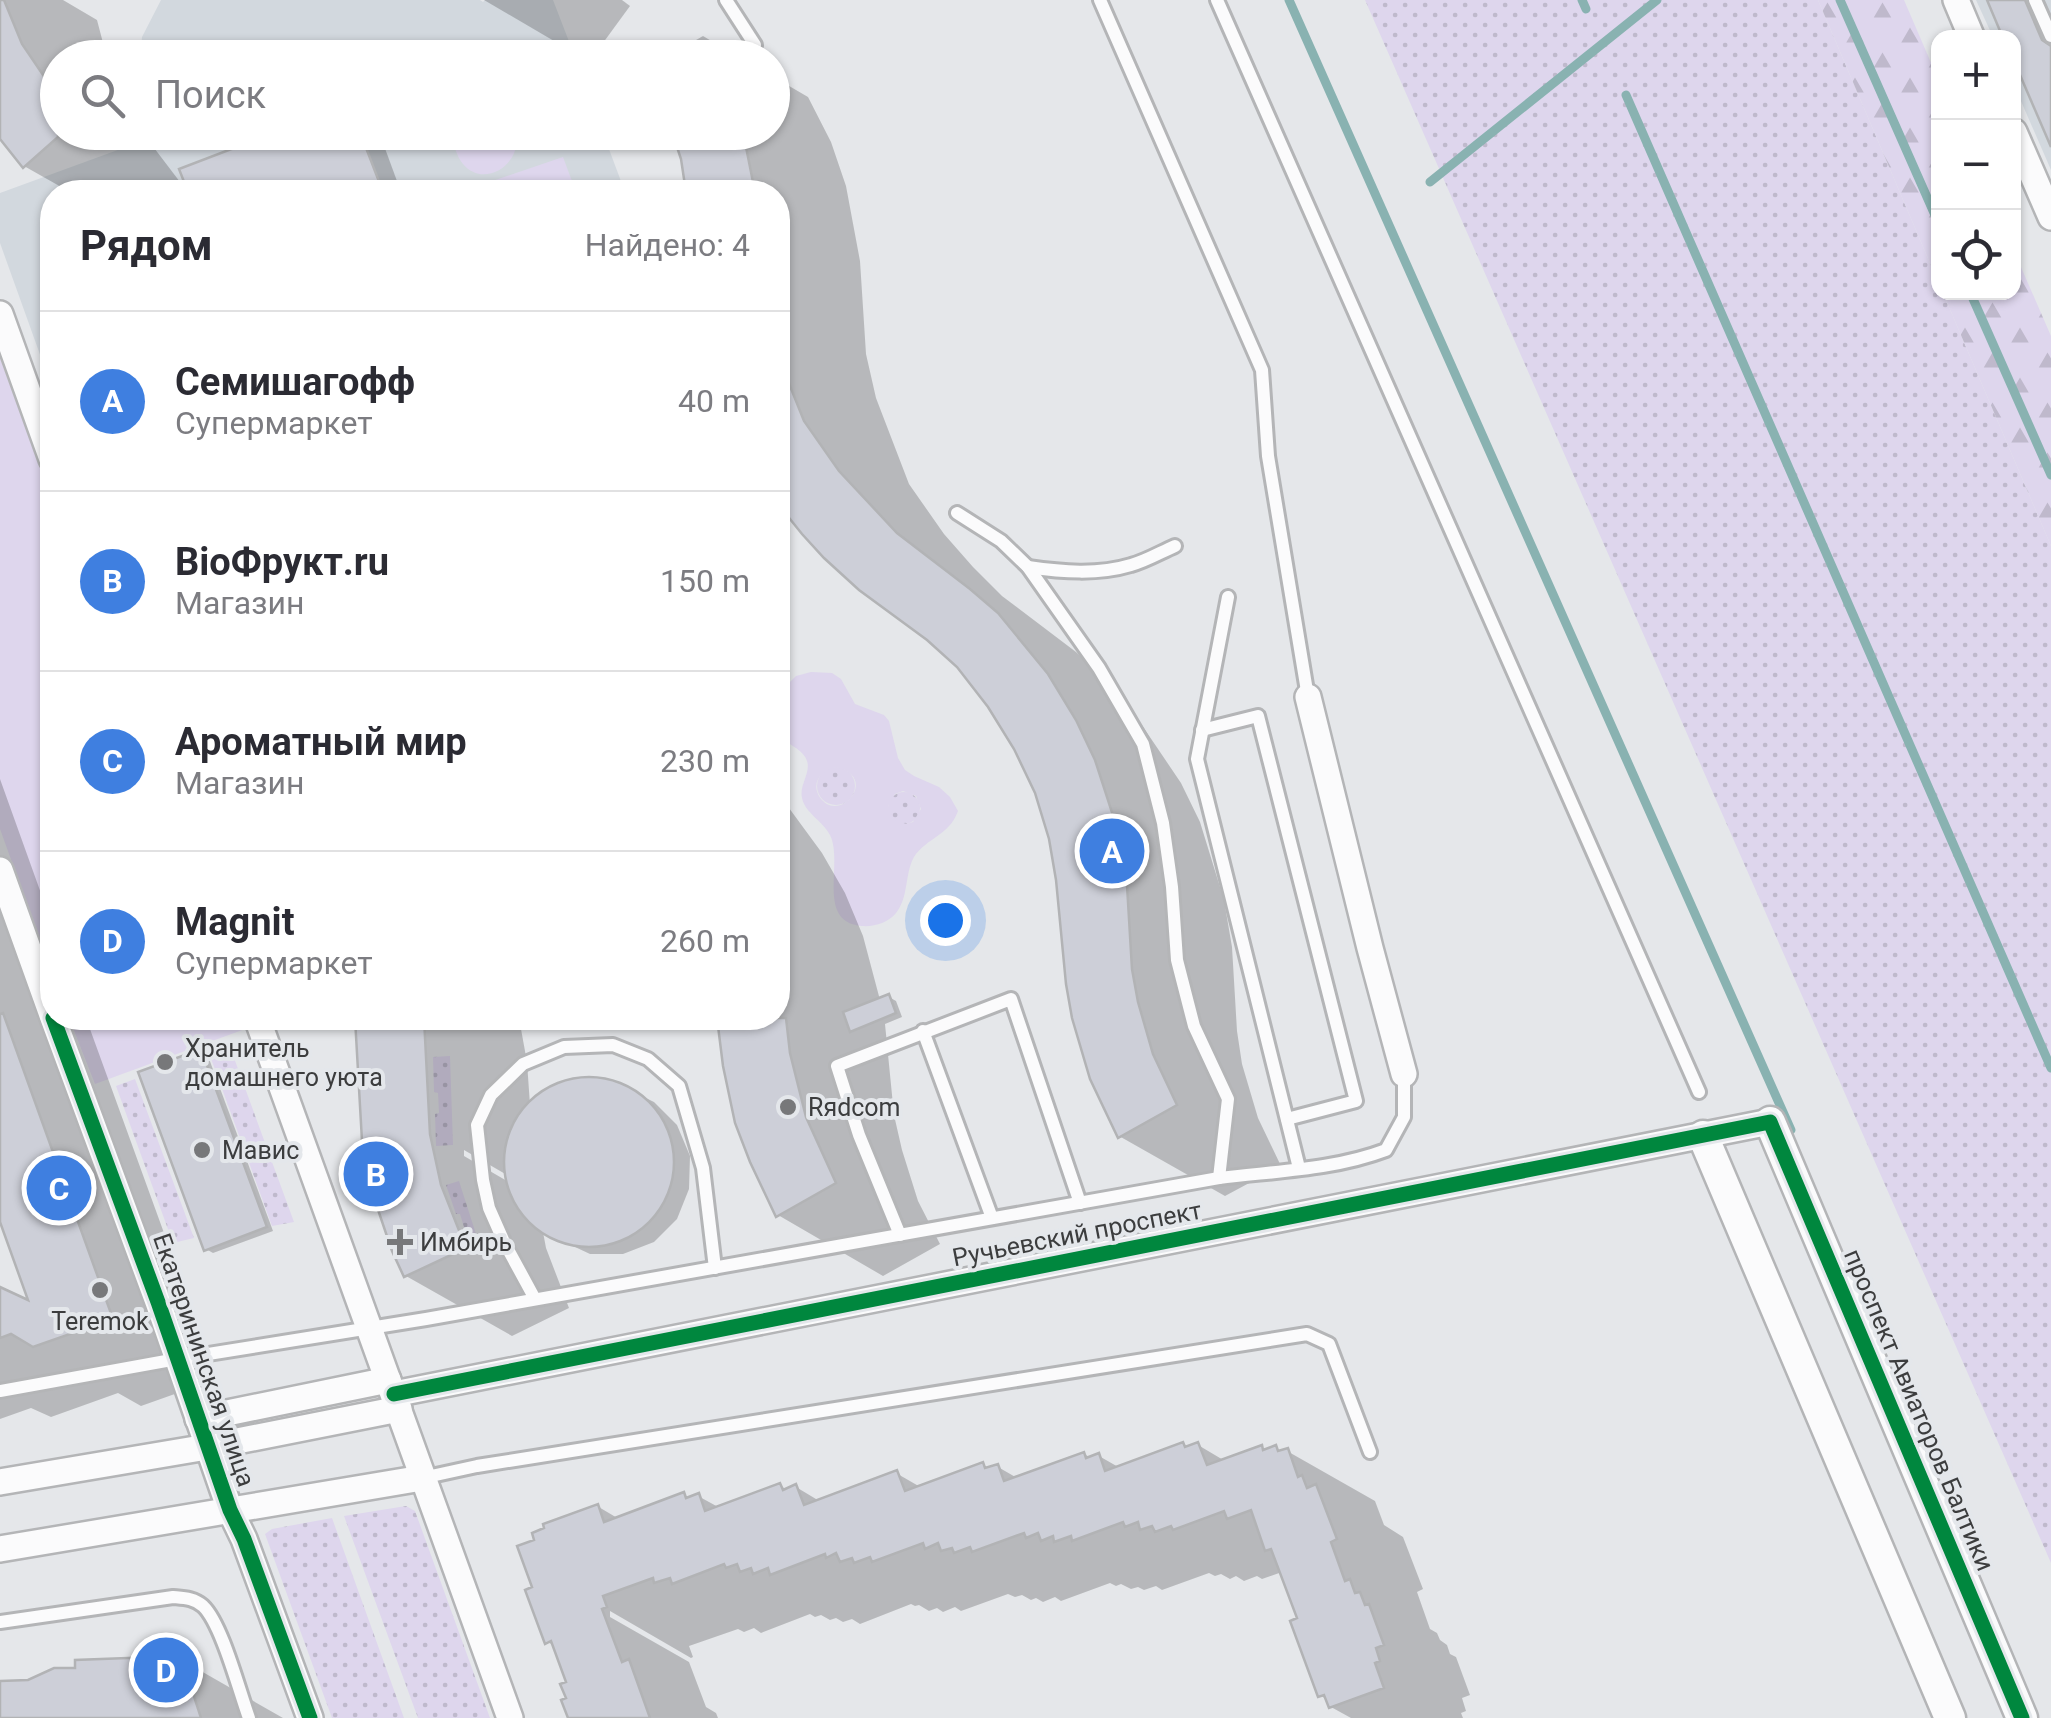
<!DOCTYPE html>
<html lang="ru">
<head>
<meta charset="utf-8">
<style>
	body { margin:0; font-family:Roboto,sans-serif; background:#f2f2f3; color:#2b2b33 }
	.controls { position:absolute; right:30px; top:30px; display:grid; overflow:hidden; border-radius:20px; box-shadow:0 2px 8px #0004 }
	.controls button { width:90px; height:90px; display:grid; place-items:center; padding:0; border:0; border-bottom:2px solid #e1e1e2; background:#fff; color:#2b2b33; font:50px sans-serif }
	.you { position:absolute; left:945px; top:920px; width:35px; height:35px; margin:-25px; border:8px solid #fff; border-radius:50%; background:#1a73e8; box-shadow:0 0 0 15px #1a73e833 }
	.badge { display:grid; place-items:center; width:65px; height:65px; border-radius:50%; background:#db2777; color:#fff; font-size:32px; font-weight:700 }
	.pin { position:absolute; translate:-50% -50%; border:5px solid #fff; box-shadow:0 2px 10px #0006 }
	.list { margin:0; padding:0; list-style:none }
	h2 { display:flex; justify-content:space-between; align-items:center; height:130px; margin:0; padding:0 40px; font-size:42px }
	h2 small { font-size:32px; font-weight:400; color:#7c7c81 }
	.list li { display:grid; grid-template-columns:65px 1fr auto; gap:30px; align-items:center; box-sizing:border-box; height:180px; padding:0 40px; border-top:2px solid #e1e1e2 }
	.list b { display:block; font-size:38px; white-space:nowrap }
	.list p { margin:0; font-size:32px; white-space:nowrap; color:#7c7c81 }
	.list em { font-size:32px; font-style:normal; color:#7c7c81 }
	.icon { flex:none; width:55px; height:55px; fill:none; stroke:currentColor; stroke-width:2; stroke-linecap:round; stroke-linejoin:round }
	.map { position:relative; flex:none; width:2051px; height:1718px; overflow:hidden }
	.search { position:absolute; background:#fff; box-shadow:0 2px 8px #0004; left:40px; top:40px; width:750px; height:110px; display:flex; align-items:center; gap:25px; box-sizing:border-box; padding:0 35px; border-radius:55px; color:#7c7c81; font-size:38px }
	.panel { position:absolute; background:#fff; box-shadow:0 2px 8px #0004; left:40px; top:180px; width:750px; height:850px; border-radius:40px }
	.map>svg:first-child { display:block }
	.built { fill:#d2d8de }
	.grass { fill:url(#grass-dots) }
	.forest { fill:url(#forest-firs) }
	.park { fill:#ded6ed; fill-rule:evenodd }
	.shadow { fill:#0003; fill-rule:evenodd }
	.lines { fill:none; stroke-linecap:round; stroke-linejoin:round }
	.stream { stroke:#89b2b1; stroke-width:9 }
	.building { fill:#cdcfd8; stroke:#b2b3b5; stroke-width:2.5 }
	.service-casing { stroke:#b4b5b7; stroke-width:18 }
	.minor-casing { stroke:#b4b5b7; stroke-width:30 }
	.tertiary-casing { stroke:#b4b5b7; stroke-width:35 }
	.service { stroke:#fbfbfc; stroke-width:12 }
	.minor { stroke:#fbfbfc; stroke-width:25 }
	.tertiary { stroke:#fbfbfc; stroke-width:30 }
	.cycleway-casing { stroke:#e4e7eb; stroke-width:21 }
	.cycleway { stroke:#00873e; stroke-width:15 }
	.poi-dot { fill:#77787a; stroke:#e4e7eb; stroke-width:4 }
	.labels { text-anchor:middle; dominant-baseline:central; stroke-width:8; stroke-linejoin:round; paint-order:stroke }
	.poi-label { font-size:25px; fill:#3c3d3e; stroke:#e4e7eb; text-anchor:start }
	.street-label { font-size:25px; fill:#3c3d3e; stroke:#e4e7eb }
</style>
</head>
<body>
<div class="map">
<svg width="2051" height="1718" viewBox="0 0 2051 1718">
	<defs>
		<pattern id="grass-dots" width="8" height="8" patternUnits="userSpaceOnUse" patternTransform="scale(2.5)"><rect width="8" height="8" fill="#ded6ed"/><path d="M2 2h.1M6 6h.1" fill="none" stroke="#bfb9cc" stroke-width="1.8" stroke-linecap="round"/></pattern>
		<pattern id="forest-firs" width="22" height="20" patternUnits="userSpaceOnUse" patternTransform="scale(2.5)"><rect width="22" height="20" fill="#ded6ed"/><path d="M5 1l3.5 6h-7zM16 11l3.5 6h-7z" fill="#bfb9cc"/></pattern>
	</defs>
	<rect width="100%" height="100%" fill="#e5e7ea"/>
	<g class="built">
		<polygon points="161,0 480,0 483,2 485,0 553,0 575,57 143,57 141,51 142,37"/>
		<polygon points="1976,0 2051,0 2051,170 2014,85 2014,38 1993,37"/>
		<polygon points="167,132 603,133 625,192 52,192 52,388 0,243 0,193"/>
	</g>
	<g class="grass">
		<polygon points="1365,0 1818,0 1938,282 1938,292 1943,293 2051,546 2051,1563"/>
		<circle cx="836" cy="786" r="19"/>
		<circle cx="904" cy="808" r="16"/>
		<polygon points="230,1047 294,1222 272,1226 209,1053"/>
		<polygon points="450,1056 453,1145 436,1146 435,1114 439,1113 438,1093 434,1092 433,1057"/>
		<polygon points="135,1079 194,1238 173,1243 116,1086"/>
		<polygon points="459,1181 476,1234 467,1237 460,1214 456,1214 446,1185"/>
		<polygon points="406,1506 415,1511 490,1718 418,1718 344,1516"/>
		<polygon points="332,1518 404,1718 332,1718 265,1534 272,1529"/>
	</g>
	<g class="forest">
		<polygon points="1818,0 1904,0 1938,79 1938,282"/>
		<polygon points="2014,251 2051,336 2051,546 1943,293 2014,292"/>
	</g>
	<g class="park">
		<path d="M450,133H515C524,162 485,190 463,164C456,156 454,143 450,133Z"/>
		<polygon points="563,157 576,192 460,192"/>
		<polygon points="0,358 52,500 52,973 0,829"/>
		<path d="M811,672L832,673L841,679L855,704L884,715L889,721L898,758L905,770L914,776L939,787L950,797L958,811C949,837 922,839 912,861C905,878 908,898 896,913C888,923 874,927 862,926C815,922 844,863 830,835C823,821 805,813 802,798C799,785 811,773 807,761C804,750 787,743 778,737V694L796,676ZM836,767C881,777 838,827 819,796C811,782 822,770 836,767ZM903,791L916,796L921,809L913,822L906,824L893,819L888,806L895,794Z"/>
		<polygon points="69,1018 241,1018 245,1029 95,1084"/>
	</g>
	<g class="shadow">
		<polygon points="0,0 63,0 97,20 107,58 58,58 58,132 142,132 180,182 168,192 70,192 24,166 0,135"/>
		<polygon points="484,0 622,0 630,6 592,58 583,58"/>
		<polygon points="1989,0 2033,0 2032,9 2051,48 2051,141 2014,55 2014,38"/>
		<polygon points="703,36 740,58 665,58"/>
		<polygon points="772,76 808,97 831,142 846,186 860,261 866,354 876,398 909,484 944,534 973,567 1002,596 1076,652 1103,677 1131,709 1181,783 1200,822 1224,900 1232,947 1237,1031 1242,1064 1258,1118 1281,1166 1225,1196 1119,1136 1052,838 1038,792 1016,748 990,705 959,665 785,510 778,499 778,192 689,192 683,158 674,132 772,132"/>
		<polygon points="284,132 379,132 401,192 191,192 182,170"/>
		<polygon points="0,779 52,924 52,1018 86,1018 217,1379 141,1406 118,1393 51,1417 31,1408 0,1419 0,1289 32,1304 0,1214"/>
		<polygon points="778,793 822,853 845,893 863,936 880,1000 889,997 896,1001 902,1017 885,1024 894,1115 902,1150 918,1201 940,1244 883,1276 778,1215 725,1066 720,1018 778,1018"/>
		<path d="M357,1018H519L527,1062L530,1105L542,1092L573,1079H607L654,1102L677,1125L690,1156L689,1189L677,1219L654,1242L623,1254H590L543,1232L546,1248L569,1308L512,1336L406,1276L364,1141ZM464,1150L507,1175V1181L464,1156Z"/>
		<polygon points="200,1051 208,1056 273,1231 213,1253 206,1249"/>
		<polygon points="1183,1444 1189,1448 1198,1445 1225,1461 1261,1448 1267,1451 1276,1448 1283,1452 1287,1451 1375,1501 1384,1525 1403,1537 1423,1589 1417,1592 1430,1629 1437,1633 1440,1640 1447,1645 1450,1654 1456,1657 1470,1695 1462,1698 1466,1711 1461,1713 1463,1718 1351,1718 1331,1707 1329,1701 1320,1695 1300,1619 1282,1572 1262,1579 1257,1576 1244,1581 1236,1576 1230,1579 1221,1574 1215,1576 1209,1573 1162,1590 1156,1586 1144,1590 1138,1587 1131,1589 1121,1584 1116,1586 1110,1583 1061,1601 1055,1597 1043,1602 1036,1598 1031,1600 1022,1595 1015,1597 1008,1594 961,1611 955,1607 943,1612 937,1608 929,1611 919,1605 915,1606 911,1604 860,1624 852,1619 843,1622 836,1618 830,1620 821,1615 815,1617 810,1614 761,1633 754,1628 744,1632 738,1629 689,1646 693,1657 691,1658 610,1611 610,1617 689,1662 706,1707 716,1713 718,1718 567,1718 570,1716 569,1683 556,1646 547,1642 535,1589 597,1506 619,1519 683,1495 691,1499 698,1496 720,1508 780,1486 788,1490 796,1487 821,1502 896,1473 922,1488 983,1465 991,1469 998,1467 1019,1479 1084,1454 1091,1458 1099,1456 1120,1468"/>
		<polygon points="180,1659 283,1718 0,1718 0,1684 28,1682"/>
	</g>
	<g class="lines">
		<g class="stream">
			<polyline points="1289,0 1791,1130"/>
			<polyline points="1582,0 1586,9"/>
			<polyline points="1840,0 1938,222"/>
			<polyline points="1626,95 2051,1068"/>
			<polyline points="1430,182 1657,0"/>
			<polyline points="1970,292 2051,475"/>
		</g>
	</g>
	<g class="building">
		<polygon points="0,0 4,0 22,44 58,97 58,137 23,168 0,139"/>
		<polygon points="1987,0 2025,0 2042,40 2051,46 2051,147 2014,61 2014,38 2003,38"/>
		<polygon points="276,132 360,132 383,192 188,192 179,169"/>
		<polygon points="672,132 743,132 755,192 686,192 681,159"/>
		<polygon points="778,356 804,421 839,471 897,533 970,589 998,613 1048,674 1076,720 1095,760 1120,837 1127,885 1132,969 1138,1002 1153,1054 1177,1105 1118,1138 1090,1079 1072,1018 1066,984 1056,880 1049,839 1035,793 1014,749 988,707 957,667 927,640 859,590 824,558 802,534 778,504"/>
		<polygon points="889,994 896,1013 850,1032 843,1012"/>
		<polygon points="3,1013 113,1319 33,1347 11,1334 0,1338 0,1287 28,1300 0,1222 0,1014"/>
		<polygon points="355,1018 424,1018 430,1134 441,1185 466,1248 404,1277 392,1251 374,1198 362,1141"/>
		<polygon points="717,1018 786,1018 790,1053 806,1117 836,1183 776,1217 750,1162 735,1123 723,1066"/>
		<polygon points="201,1049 267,1227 204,1251 138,1072"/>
		<circle cx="589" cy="1162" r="85"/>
		<polygon points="1183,1442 1185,1447 1198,1442 1207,1465 1262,1445 1263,1450 1276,1445 1278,1451 1288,1448 1298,1477 1302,1475 1307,1488 1316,1484 1337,1539 1331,1542 1345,1581 1350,1579 1355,1593 1360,1592 1365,1605 1369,1604 1384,1645 1376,1648 1380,1661 1375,1663 1384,1688 1329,1708 1324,1695 1318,1697 1290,1621 1297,1618 1271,1549 1265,1551 1251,1510 1227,1519 1224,1511 1173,1530 1171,1526 1155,1532 1152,1526 1140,1530 1138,1522 1125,1527 1123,1522 1072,1541 1071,1536 1054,1542 1053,1536 1041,1541 1038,1533 1026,1538 1024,1533 972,1552 970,1547 954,1553 952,1548 941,1551 938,1543 925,1549 923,1543 872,1562 870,1557 854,1563 852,1558 840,1562 836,1553 826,1558 825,1554 770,1575 768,1568 753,1574 751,1568 740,1572 737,1564 726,1568 724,1564 672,1584 670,1578 654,1583 653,1578 603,1596 607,1607 602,1609 622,1662 629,1659 650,1718 568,1718 561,1700 566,1698 560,1684 566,1682 551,1641 545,1644 525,1590 532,1587 517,1546 534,1540 532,1533 544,1528 543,1524 598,1504 604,1522 684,1492 686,1498 699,1493 705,1511 780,1483 783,1490 796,1484 804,1505 897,1470 905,1491 983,1462 985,1468 998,1464 1004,1481 1084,1452 1086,1458 1099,1453 1105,1471"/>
		<polygon points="181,1656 201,1718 0,1718 0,1681 28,1680 54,1668 75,1668 75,1660"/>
	</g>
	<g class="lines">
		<defs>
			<g id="service">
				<polyline points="726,0 755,45"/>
				<polyline points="1100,0 1262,370 1268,456 1308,697"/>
				<polyline points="1217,0 1699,1092"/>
				<polyline points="2035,0 2051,36"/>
				<polyline points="957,513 1001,541 1028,567 1099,668 1143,744 1163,823 1172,887 1177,960 1194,1026 1228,1099 1219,1178"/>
				<path d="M1028,567C1062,572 1098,575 1131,565C1146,561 1161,552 1175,546"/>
				<polyline points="1228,597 1197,759 1299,1168"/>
				<polyline points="1202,730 1258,716 1356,1101 1287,1119"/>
				<polyline points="923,1031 992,1218"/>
				<polyline points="900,1235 859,1135 837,1066 1011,999 1080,1203"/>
				<polyline points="535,1299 504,1242 489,1208 483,1180 477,1125 491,1095 523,1064 564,1047 613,1045 648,1059 679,1086 703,1168 715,1268"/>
				<path d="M0,1391L177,1359L426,1319L1219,1178C1275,1171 1333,1170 1386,1150L1404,1117V1074"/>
				<polyline points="422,1478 477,1466 1307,1334 1329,1344 1370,1452"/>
				<path d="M0,1622L173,1597C184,1598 194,1598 203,1606C222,1624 239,1691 249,1718"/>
			</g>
			<g id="minor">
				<polyline points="1956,0 1972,38"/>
				<polyline points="2014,132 2051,217"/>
				<polyline points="0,314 52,459"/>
				<polyline points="1308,697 1370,948 1404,1074"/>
				<polyline points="0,870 52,1015"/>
				<polyline points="53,1018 158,1302 230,1510 244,1539 310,1718"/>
				<polyline points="257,1018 510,1718"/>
				<polyline points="394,1394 1770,1122"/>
				<polyline points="198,1419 388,1380"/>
				<polyline points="0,1482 207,1447 399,1409"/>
				<polyline points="0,1549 422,1478"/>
			</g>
			<g id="tertiary">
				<polyline points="1770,1122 2022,1718"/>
				<polyline points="1703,1136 1950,1718"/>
			</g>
		</defs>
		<use href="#service" class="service-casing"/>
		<use href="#minor" class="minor-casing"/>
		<use href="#tertiary" class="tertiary-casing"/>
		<use href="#service" class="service"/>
		<use href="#minor" class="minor"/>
		<use href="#tertiary" class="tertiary"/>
		<defs>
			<g id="cycleway">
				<polyline points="53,1018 158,1302 230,1510 244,1539 310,1718"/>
				<polyline points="394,1394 1770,1122 2022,1718"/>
			</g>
		</defs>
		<use href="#cycleway" class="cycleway-casing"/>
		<use href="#cycleway" class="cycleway"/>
	</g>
	<g class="poi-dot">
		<circle cx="165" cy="1062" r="10"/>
		<circle cx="788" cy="1107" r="10"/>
		<circle cx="202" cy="1150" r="10"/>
		<path d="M395 1227h10v10h10v10h-10v10h-10v-10h-10v-10h10z"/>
		<circle cx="100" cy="1290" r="10"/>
	</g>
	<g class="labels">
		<g class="poi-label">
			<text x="185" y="1048">Хранитель<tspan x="185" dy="29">домашнего уюта</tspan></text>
			<text x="808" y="1107">Rяdcom</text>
			<text x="222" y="1150">Мавис</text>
			<text x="420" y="1242">Имбирь</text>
			<text x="100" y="1321" text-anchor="middle">Teremok</text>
		</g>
		<g class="street-label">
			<text transform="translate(1077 1234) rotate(-11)">Ручьевский проспект</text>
			<text transform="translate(204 1360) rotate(71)">Екатерининская улица</text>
			<text transform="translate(1919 1410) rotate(67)">проспект Авиаторов Балтики</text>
		</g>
	</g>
</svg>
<div class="controls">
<button>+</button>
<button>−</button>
<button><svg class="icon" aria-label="locate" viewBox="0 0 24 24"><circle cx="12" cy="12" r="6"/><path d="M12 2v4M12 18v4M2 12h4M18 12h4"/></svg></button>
</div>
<div class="you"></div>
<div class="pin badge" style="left:1112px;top:851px;background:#3f7fe0">A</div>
<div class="pin badge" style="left:376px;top:1174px;background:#3f7fe0">B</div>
<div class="pin badge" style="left:59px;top:1188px;background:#3f7fe0">C</div>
<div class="pin badge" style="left:166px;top:1670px;background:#3f7fe0">D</div>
<div class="search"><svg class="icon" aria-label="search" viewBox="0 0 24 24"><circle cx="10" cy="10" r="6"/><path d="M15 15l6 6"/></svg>Поиск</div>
<section class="panel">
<h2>Рядом<small>Найдено: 4</small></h2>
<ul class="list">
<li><span class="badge" style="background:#3f7fe0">A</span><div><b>Семишагофф</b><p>Супермаркет</p></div><em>40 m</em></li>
<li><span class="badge" style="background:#3f7fe0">B</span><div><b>BioФрукт.ru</b><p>Магазин</p></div><em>150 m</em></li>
<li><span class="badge" style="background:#3f7fe0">C</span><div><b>Ароматный мир</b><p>Магазин</p></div><em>230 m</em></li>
<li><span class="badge" style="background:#3f7fe0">D</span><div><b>Magnit</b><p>Супермаркет</p></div><em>260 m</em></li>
</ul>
</section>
</div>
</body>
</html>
